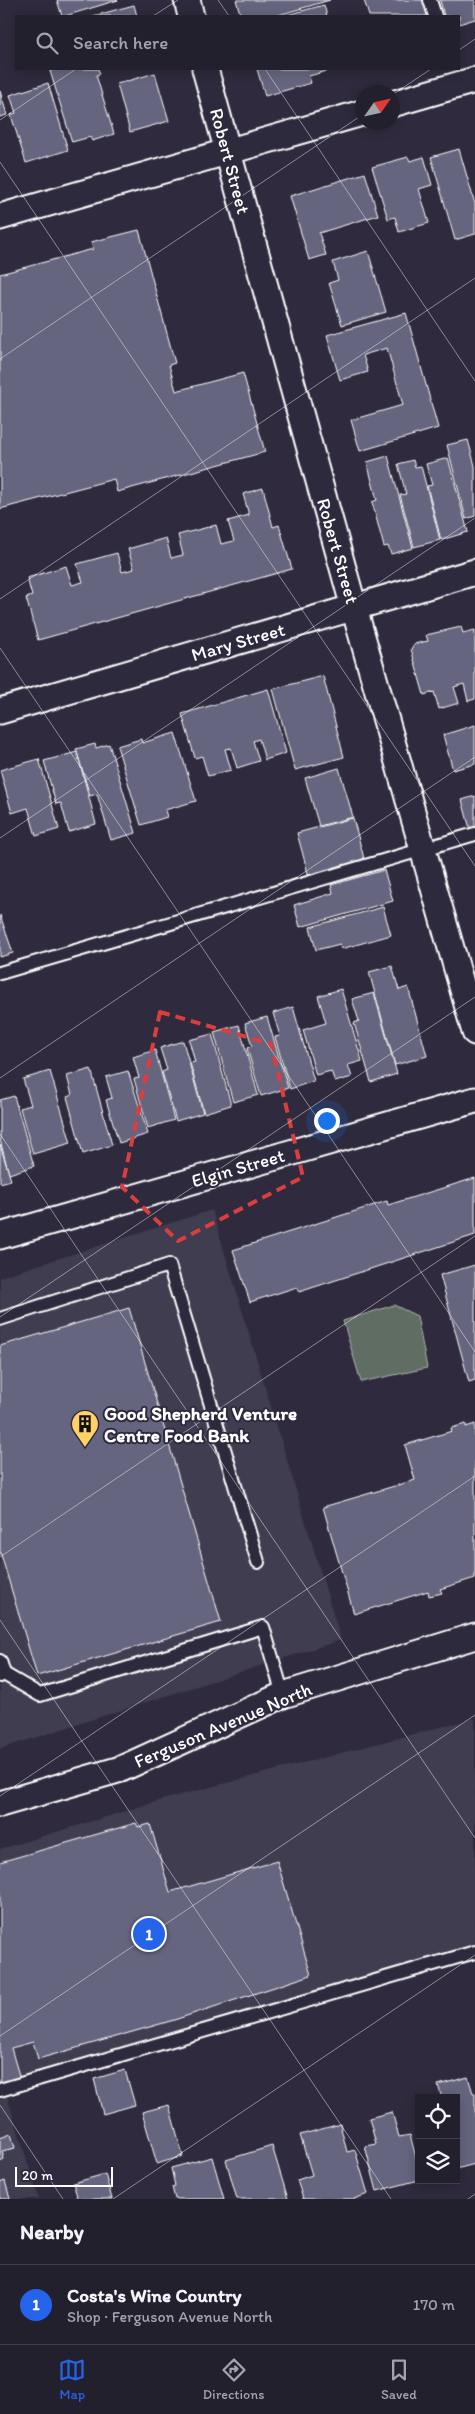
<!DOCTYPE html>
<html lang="en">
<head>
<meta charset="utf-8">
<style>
	body { margin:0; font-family:Itim,sans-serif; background:#2b2836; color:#f1f3f6 }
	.controls { position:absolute; right:15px; bottom:15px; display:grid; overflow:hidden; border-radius:0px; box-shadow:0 2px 12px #0003 }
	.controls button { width:45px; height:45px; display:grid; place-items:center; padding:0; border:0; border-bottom:1px solid #403e4a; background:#23202e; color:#f1f3f6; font:25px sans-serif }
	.compass { position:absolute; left:355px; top:85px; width:45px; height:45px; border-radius:50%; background:#23202e; box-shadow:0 2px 12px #0003; rotate:56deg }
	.scale { position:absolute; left:15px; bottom:12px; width:98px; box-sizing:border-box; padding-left:5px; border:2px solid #fff; border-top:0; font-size:14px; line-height:18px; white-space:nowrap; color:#fff; -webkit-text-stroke:4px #2f2a3d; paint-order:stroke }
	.you { position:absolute; left:326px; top:1120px; width:18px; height:18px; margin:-12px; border:4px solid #fff; border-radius:50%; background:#1a73e8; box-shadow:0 0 0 8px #1a73e833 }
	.badge { display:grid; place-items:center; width:32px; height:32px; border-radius:50%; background:#2563eb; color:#fff; font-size:16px; font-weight:700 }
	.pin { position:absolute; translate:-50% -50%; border:2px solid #fff; box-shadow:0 1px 5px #0006 }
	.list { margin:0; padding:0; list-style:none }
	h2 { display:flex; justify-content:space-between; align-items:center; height:65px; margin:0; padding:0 20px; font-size:21px }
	h2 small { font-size:16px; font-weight:400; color:#a3a3aa }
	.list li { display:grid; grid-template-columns:32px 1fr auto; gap:15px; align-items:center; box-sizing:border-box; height:80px; padding:0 20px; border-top:1px solid #403e4a }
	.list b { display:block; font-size:19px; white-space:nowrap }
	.list p { margin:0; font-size:16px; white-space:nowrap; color:#a3a3aa }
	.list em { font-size:16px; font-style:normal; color:#a3a3aa }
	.icon { flex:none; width:28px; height:28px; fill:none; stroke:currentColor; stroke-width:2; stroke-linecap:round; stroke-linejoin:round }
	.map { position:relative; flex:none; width:475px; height:2199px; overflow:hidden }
	.search { position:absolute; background:#23202e; box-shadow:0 2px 12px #0003; left:15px; right:15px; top:15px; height:55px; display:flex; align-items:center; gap:12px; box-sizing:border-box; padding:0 18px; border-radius:0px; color:#a3a3aa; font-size:19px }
	.sheet { height:145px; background:#23202e }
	nav { display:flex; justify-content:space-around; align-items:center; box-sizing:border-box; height:70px; border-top:1px solid #403e4a; background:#23202e; font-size:14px; color:#a3a3aa }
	nav a { display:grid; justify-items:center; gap:2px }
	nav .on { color:#2563eb }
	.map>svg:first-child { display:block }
	.built { fill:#3f3c51 }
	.green { fill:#5f6d63; stroke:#afb6b1 }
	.building { fill:#65657f; stroke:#fff }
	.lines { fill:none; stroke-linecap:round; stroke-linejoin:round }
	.service-casing { stroke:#fff; stroke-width:16 }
	.minor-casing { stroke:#fff; stroke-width:29 }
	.service { stroke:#2f2a3d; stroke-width:12 }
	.minor { stroke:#2f2a3d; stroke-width:25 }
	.marked { fill:none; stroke:#da3e3e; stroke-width:4; stroke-dasharray:10 6; stroke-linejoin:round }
	.ticks { fill:none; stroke:#fff; stroke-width:1; stroke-opacity:0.45 }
	.labels { text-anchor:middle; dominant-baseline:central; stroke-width:4; stroke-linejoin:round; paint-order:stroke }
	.street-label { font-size:19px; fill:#fff; stroke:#2f2a3d }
	.poi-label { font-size:19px; font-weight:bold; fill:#fff; stroke:#2f2a3d; text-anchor:start }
</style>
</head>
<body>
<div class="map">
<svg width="475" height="2199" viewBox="0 0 475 2199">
	<rect width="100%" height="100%" fill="#2f2a3d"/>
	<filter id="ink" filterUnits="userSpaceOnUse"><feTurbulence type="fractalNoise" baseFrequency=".02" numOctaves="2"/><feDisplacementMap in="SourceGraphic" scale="10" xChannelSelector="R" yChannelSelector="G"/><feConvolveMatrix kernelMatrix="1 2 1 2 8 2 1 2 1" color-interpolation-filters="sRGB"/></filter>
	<g filter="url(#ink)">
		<g class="built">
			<polygon points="212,1210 341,1640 0,1749 0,1277"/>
			<polygon points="475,1718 475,1943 7,2096 39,2199 0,2199 0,1849 165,1799"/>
		</g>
		<polygon class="green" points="394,1305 417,1316 427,1368 361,1382 343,1321"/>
		<g class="building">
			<polygon points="57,0 118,0 65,16 62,16"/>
			<polygon points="236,0 330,0 275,16 241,16"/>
			<polygon points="364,0 424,0 429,16 369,16"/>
			<polygon points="440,0 475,0 475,19 459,24 459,16 444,16"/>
			<polygon points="134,5 137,16 93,16"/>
			<polygon points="324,5 327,16 283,16"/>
			<polygon points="57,69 98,69 100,74 96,75 114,134 92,141 90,137 72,142 50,71"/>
			<polygon points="257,69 334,69 309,76 311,83 265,96"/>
			<polygon points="155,73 169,121 130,132 117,84"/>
			<polygon points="48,83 68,150 26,163 11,115 16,113 10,95"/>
			<polygon points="0,91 7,115 0,117"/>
			<polygon points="459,149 475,204 475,234 455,240 431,157"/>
			<polygon points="408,157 410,161 424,157 432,185 419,189 429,223 399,232 395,217 388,219 372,167"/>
			<polygon points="365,173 378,215 319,233 326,255 309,260 290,196"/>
			<polygon points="139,230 175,363 169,365 176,391 243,373 265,452 117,492 114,479 0,509 0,274 93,249 91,242"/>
			<polygon points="368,251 386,312 342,325 329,283 338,280 333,262"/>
			<polygon points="406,313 438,428 360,451 351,420 403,405 387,348 363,355 368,372 340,380 327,335"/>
			<polygon points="468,440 475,466 475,516 466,519 447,445"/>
			<polygon points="388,456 413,548 391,554 388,546 384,547 372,502 377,500 367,462"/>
			<polygon points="448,458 468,532 441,540 427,486 432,485 426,464"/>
			<polygon points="413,460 415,467 421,466 440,540 414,547 400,495 406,494 398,464"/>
			<polygon points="263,488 273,527 279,525 292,569 38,640 26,598 32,596 27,578 66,566 72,585 83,582 77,564 117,553 122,572 134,569 128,549 166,538 171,558 183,555 178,535 216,525 221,544 234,541 228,521 249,515 243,494"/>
			<polygon points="461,627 463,633 475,630 475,699 468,701 464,684 454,687 459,703 439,709 434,692 424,695 411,649 414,644 428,641 426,635"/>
			<polygon points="323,676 344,757 295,770 273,689"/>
			<polygon points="268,689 286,753 265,760 259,739 253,741 259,761 237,768 231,748 225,749 231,770 208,776 202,756 195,758 182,714"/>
			<polygon points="475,725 475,764 453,770 443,735"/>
			<polygon points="175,733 196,801 165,810 167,817 141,825 117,746 141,739 142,743"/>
			<polygon points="95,744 96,748 109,744 136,833 111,840 97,794 90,796 76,749"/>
			<polygon points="77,752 96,824 69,832 61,803 56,804 44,761"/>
			<polygon points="39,759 59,829 36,836 28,808 12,813 0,770"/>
			<polygon points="339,768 353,817 319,826 305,778"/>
			<polygon points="475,796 475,828 470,829 462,800"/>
			<polygon points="353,818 365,862 309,877 297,833"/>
			<polygon points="384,870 393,901 300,927 294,905 333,893 331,885"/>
			<polygon points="383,907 391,935 341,949 340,944 316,950 310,927"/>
			<polygon points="0,915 13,953 0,957"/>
			<polygon points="392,966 399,990 408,987 427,1056 395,1065 369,972"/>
			<polygon points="341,989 362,1061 348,1065 352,1077 335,1082 331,1071 316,1075 303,1030 326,1023 318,996"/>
			<polygon points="374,993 397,1074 371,1082 354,1023 359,1021 352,999"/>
			<polygon points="293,1007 314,1081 290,1089 275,1037 280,1036 273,1013"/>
			<polygon points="267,1017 288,1088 261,1096 247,1048 252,1046 245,1023"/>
			<polygon points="239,1025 258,1095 233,1102 214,1032"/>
			<polygon points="212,1034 231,1105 204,1113 190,1063 195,1062 189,1040"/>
			<polygon points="183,1041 203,1113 176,1121 162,1072 167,1070 160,1048"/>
			<polygon points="155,1050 174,1120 148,1128 134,1079 139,1078 133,1057"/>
			<polygon points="91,1069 112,1145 83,1154 67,1097 72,1095 67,1076"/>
			<polygon points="50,1071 71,1143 33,1154 20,1108 31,1105 23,1079"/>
			<polygon points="128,1071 148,1134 119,1143 106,1100 112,1098 106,1077"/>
			<polygon points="14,1096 34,1166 9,1174 0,1140 0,1100"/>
			<polygon points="0,1145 11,1180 0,1183"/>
			<polygon points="475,1178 475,1235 299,1292 297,1287 250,1302 233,1250 387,1201 388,1205"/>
			<polygon points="475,1265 475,1380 469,1382 440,1275"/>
			<polygon points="129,1308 221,1622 37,1676 0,1551 0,1346"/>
			<polygon points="466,1424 466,1427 475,1424 475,1578 440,1589 442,1593 429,1596 428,1591 354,1614 323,1507 415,1480 405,1445 452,1431 451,1428"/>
			<polygon points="136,1823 138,1827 150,1824 170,1892 277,1861 311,1975 174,2020 38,2059 33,2042 11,2048 20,2079 0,2085 0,1862"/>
			<polygon points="125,2070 135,2105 103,2114 94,2079"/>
			<polygon points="468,2077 473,2093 475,2093 475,2164 456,2169 456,2098 442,2098 438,2085"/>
			<polygon points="169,2105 183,2156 157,2164 142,2112"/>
			<polygon points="392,2112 399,2137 410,2135 419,2169 419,2180 377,2191 365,2146 376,2144 369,2118"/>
			<polygon points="340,2124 347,2152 355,2150 368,2194 354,2199 303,2199 297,2180 312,2175 300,2135"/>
			<polygon points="11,2134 15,2148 2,2151 4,2159 0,2161 0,2138"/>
			<polygon points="272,2146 288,2199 237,2199 226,2160"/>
			<polygon points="212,2157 224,2199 175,2199 172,2187 175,2186 171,2168"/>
			<polygon points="105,2174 112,2199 78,2199 73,2183"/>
			<polygon points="5,2181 10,2199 0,2199 0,2183"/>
		</g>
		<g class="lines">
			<defs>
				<g id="service">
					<polyline points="430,0 435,16"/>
					<polyline points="0,973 475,834"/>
					<polyline points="0,1319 169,1265 258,1562"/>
					<polyline points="0,1661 4,1674 0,1676"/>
					<polyline points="4,1674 40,1695 263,1627 283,1695"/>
					<polyline points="0,2090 475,1952"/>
				</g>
				<g id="minor">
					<polyline points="187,0 191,16"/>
					<polyline points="205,69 354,608 475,1032"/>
					<polyline points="392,104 475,80"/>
					<polyline points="0,217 362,113"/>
					<polyline points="0,711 475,572"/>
					<polyline points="0,1236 475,1100"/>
					<polyline points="0,1804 121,1769 283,1695 475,1636"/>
				</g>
			</defs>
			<use href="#service" class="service-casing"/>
			<use href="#minor" class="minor-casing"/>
			<use href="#service" class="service"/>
			<use href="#minor" class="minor"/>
		</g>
	</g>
	<path class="marked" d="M160,1012L271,1044L303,1177L178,1241L122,1187Z"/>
	<path class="ticks" d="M218,0L229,16M153,16L178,0M459,50L475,39M265,69L475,381M392,95L431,69M0,120L76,69M0,162L475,866M0,359L362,115M0,599L475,278M0,648L475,1352M0,838L475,518M0,1078L475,757M0,1134L475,1838M0,1317L475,997M0,1557L475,1236M0,1620L391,2199M0,1796L475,1476M0,2036L475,1715M0,2105L63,2199M113,2199L475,1955M468,2199L475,2194"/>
	<defs>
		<symbol id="building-pin" viewBox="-11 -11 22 30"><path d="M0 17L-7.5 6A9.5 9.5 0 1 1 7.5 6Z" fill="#ffd166" stroke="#2f2a3d"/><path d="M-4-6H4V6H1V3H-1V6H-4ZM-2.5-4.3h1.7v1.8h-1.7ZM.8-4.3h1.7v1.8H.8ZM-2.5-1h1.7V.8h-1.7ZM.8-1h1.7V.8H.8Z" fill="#111"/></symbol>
	</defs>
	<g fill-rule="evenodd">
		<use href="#building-pin" x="69" y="1408" width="32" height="43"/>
	</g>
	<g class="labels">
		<g class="street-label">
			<text transform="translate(230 161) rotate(75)">Robert Street</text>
			<text transform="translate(338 551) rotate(74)">Robert Street</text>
			<text transform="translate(238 642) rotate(-16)">Mary Street</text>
			<text transform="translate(238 1168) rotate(-16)">Elgin Street</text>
			<text transform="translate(223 1725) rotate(-23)">Ferguson Avenue North</text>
		</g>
		<g class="poi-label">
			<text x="104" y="1413">Good Shepherd Venture<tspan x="104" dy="22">Centre Food Bank</tspan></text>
		</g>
	</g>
</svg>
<div class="controls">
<button><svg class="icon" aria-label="locate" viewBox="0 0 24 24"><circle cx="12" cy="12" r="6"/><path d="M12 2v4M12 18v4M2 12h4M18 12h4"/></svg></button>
<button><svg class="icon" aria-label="layers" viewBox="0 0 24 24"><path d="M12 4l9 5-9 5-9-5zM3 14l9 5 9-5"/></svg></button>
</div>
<svg class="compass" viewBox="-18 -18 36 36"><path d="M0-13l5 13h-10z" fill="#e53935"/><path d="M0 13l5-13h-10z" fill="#a3a3aa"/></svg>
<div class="scale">20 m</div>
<div class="you"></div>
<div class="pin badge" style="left:149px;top:1934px">1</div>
<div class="search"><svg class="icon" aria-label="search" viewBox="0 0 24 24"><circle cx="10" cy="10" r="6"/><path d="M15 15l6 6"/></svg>Search here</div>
</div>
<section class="sheet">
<h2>Nearby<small></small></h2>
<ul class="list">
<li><span class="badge">1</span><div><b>Costa's Wine Country</b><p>Shop · Ferguson Avenue North</p></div><em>170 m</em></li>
</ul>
</section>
<nav>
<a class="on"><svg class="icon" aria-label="map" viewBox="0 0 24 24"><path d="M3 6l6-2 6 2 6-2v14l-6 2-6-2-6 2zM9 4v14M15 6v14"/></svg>Map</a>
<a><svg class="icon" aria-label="directions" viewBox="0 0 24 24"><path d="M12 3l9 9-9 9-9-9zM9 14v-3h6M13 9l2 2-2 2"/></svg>Directions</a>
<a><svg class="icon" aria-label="saved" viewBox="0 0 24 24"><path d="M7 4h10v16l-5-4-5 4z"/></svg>Saved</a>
</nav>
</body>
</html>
